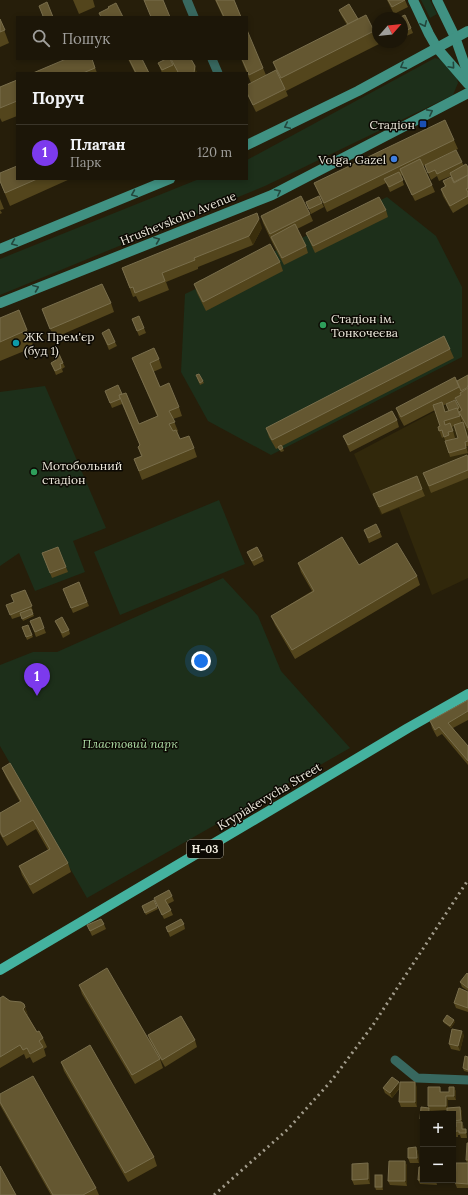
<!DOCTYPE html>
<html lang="uk">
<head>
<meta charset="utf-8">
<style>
	body { margin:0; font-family:Lora,serif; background:#251f12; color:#f1f3f6 }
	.controls { position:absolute; right:12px; bottom:12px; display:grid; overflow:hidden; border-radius:0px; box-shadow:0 2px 6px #0003 }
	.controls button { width:36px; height:36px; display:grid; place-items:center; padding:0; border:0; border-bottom:1px solid #3a3529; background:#1c1608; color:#f1f3f6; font:20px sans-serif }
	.compass { position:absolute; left:372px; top:12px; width:36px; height:36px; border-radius:50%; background:#1c1608; box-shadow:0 2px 6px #0003; rotate:62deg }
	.you { position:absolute; left:201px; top:661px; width:14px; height:14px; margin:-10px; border:3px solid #fff; border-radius:50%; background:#1a73e8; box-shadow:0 0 0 6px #1a73e833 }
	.badge { display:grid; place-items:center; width:26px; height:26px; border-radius:50%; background:#7c3aed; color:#fff; font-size:13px; font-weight:700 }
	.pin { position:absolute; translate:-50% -33px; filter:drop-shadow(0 1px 2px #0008) }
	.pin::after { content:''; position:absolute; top:21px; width:14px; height:12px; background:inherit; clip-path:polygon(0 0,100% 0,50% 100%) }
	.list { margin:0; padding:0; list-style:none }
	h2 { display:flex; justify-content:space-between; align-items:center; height:52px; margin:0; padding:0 16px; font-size:17px }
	h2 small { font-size:13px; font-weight:400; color:#a09f9c }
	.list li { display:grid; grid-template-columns:26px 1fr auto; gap:12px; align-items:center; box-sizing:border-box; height:56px; padding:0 16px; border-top:1px solid #3a3529 }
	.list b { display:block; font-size:15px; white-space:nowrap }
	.list p { margin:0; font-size:13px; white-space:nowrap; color:#a09f9c }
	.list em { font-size:13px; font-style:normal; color:#a09f9c }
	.icon { flex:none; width:22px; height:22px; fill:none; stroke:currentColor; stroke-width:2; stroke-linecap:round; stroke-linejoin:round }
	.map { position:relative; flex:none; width:468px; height:1195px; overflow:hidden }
	.search { position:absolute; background:#1c1608; box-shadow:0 2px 6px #0003; left:16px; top:16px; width:232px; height:44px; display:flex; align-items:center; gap:10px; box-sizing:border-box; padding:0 14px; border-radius:0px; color:#a09f9c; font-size:15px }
	.panel { position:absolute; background:#1c1608; box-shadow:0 2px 6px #0003; left:16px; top:72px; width:232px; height:108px; border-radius:0px }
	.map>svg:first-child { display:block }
	.built { fill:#31280b }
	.green { fill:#1d2f1a }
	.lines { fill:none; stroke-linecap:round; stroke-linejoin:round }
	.street { stroke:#38685f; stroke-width:9 }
	.secondary { stroke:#409283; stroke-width:10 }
	.primary { stroke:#44b29f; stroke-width:10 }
	.rail { stroke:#a29c8c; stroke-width:3; stroke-dasharray:2 4; stroke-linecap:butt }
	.wall { fill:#53451c; fill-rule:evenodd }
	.shaded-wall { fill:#3a2e0c }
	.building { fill:#645731; stroke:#796e4c }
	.oneway { stroke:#23473d }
	.transit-dot { fill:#1a4fb4; stroke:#0c0903; stroke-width:1.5 }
	.shop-dot { fill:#3f7fe0; stroke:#0c0903; stroke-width:1.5 }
	.leisure-dot { fill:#2e9e5b; stroke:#0c0903; stroke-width:1.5 }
	.culture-dot { fill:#0f9aa8; stroke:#0c0903; stroke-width:1.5 }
	.labels { text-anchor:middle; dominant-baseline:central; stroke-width:3; stroke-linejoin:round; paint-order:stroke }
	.shield { fill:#0c0903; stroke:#a9a59a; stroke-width:1 }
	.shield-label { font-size:11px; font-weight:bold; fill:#ece8db }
	.poi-label { font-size:12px; fill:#ece8db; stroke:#0c0903; text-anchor:start }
	.street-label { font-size:12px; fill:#ece8db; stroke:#0c0903 }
	.park-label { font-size:12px; font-style:italic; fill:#aedea6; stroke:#0c0903 }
</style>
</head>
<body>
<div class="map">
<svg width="468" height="1195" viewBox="0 0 468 1195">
	<rect width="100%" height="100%" fill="#261e0a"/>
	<polygon class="built" points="468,394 468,578 432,595 399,508 381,515 354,454"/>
	<g class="green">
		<polygon points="421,0 430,0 437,14 430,18"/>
		<polygon points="435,58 446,61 455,70 458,83 453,95 265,186 0,295 0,259 199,179 247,179 247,160"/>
		<polygon points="387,197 436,236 462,287 462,357 271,455 208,421 181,372 185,294"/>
		<polygon points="45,386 106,528 73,541 85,572 35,591 19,553 0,566 0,392"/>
		<polygon points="219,500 245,564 120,615 94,552"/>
		<polygon points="223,578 258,616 281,671 350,748 87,898 0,746 0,665 33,652 57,652"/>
	</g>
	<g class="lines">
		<g class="street">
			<polyline points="187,0 194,17"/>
			<polyline points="212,59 218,73"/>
			<polyline points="395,1060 417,1078 468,1080"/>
		</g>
		<g class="secondary">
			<polyline points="413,0 429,34 437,48 468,84"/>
			<polyline points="437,0 455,37 468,74"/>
			<polyline points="247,145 358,91 468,31"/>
			<polyline points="0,249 170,179"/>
			<polyline points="0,303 272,195 468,93"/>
		</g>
		<polyline class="primary" points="0,970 296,795 408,728 468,694"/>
		<polyline class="rail" points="214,1195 288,1129 332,1080 373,1025 468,880"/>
	</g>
	<g class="wall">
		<polygon points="73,0 93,0 95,7 79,14"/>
		<polygon points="215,0 234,0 241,17 223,17"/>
		<polygon points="387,0 405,0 408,7 394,14"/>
		<polygon points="339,10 358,19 374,31 379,44 286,91 288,96 256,112 247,94 247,85 251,83 241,59 247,59 263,68 266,75 276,70 273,62 347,25 341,15"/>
		<polygon points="402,18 411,28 413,33 402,38"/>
		<polygon points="0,19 9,43 0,47"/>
		<polygon points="92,59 97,73 33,73"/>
		<polygon points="128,59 142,59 149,73 135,73"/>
		<polygon points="166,59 191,59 197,73 162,73 158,63"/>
		<polygon points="17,80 17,116 2,122 0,118 0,87"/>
		<polygon points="454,140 458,149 423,166 432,185 435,192 415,201 402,175 401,176 404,185 390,192 386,183 327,212 318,192 314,183"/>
		<polygon points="462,162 464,166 468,167 468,204 453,213 443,196 441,189 445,187 443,181 451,177 451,176 439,181 437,176 431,180 425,165"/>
		<polygon points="0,173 17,179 70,179 10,206 0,182"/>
		<polygon points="0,199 4,209 0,210 2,213 0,214"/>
		<polygon points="306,202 322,203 324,207 311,214"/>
		<polygon points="386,210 388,217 315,253 309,240 306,233"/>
		<polygon points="310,214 313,221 297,229 306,246 308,253 284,265 273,244 263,223 261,216"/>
		<polygon points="262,228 253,245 198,267 198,269 166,282 169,290 139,302 136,296 133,297 122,268"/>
		<polygon points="280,262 283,271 206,311 197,293 194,284 200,280"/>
		<polygon points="111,303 114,312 54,338 42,309"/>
		<polygon points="0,318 27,330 34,347 0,361"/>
		<polygon points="132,319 144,328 146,333 139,336"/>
		<polygon points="102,333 115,342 117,346 109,350"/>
		<polygon points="450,349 454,358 282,446 284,451 281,452 278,448 276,449 269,437 266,428"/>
		<polygon points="132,358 159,359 162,368 153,372 160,387 179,407 182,416 173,419 178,431 177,432 180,439 194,448 197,457 142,480 134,459 141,456 138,447 140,446 122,404 112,408 107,396 122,394 139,424 157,416"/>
		<polygon points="55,361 63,363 65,367 62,369 63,372 56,375 51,363"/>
		<polygon points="199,374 204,383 200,385 197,378"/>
		<path d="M468,375V431L461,419L459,412L461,411L458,405L456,399L446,404L459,408L460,410L458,411L462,423L465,427L468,438V446H466L468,453L450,457L444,437L442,438L438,427L440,426L435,410L404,426L399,417L396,408L457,381ZM446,404L449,411L445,412L443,406ZM454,426L458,438L450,440L455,438L452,427Z"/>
		<polygon points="397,420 399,427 350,452 346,443 343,436"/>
		<polygon points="468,457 468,478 431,493 423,473"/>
		<polygon points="422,489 425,496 382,514 373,494"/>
		<polygon points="364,530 380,532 382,537 369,543"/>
		<polygon points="58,547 68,572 52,578 42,553"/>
		<polygon points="247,552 262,556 264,561 254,566 249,557"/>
		<polygon points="298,563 359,565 417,576 420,585 295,659 275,625 271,616 312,591 301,572"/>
		<polygon points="79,582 89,606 73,613 63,589"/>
		<polygon points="25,590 33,611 32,611 34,616 23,621 21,616 12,619 6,605 14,602"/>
		<polygon points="30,621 44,628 46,633 36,637"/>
		<polygon points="55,621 69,630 70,634 63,638 57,625"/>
		<polygon points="28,625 33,637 27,640 22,627"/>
		<polygon points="468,700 468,720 453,728 468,746 468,765 442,734 437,737 432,728 430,721"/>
		<polygon points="2,768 68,863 71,872 33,894 22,875 19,866 48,850 36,829 7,846 0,834 0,813 20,802 6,777"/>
		<polygon points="172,896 174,901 168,904 173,915 164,919 154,898"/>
		<polygon points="142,906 157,907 158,909 146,915"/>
		<polygon points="104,924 106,929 92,936 87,925"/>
		<polygon points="184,924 185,929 170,937 166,927"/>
		<polygon points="468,974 468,991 462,987 460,982"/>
		<polygon points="79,985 160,1059 163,1068 135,1084 82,994"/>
		<polygon points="468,992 468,1012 456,1008 454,1003"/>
		<polygon points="0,998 24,1004 28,1016 37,1032 43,1038 47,1047 44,1049 46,1056 33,1063 30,1057 26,1059 24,1054 0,1068"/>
		<polygon points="443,1021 455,1022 451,1028 444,1023"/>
		<polygon points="148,1035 195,1040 197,1047 165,1067 150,1042"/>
		<polygon points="464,1035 460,1051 451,1049 449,1044"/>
		<polygon points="468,1057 468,1072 464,1071 463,1068"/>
		<polygon points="61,1062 154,1157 157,1166 128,1182 64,1071"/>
		<polygon points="400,1085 417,1087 417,1107 401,1107 399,1102 400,1088 392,1098 385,1093 383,1088"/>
		<polygon points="428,1087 440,1087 441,1092 449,1092 449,1087 454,1087 456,1092 456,1100 448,1100 448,1108 460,1107 462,1112 462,1123 464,1127 464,1129 466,1129 467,1134 467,1138 461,1138 460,1135 458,1135 458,1137 453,1137 453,1127 456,1127 456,1125 453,1125 453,1114 447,1114 447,1110 430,1111 431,1114 423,1114 423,1124 422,1124 420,1119 421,1107 428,1108"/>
		<polygon points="0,1094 96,1188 99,1195 51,1195 0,1105"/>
		<polygon points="468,1143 468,1188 457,1188 455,1183 467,1163 466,1160"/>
		<polygon points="416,1147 418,1152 419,1163 410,1163 408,1158"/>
		<polygon points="405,1161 407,1166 407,1186 390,1185 388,1181"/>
		<polygon points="369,1168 370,1184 354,1185 352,1180"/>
		<polygon points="382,1175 383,1177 383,1190 376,1190 375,1187"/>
		<polygon points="418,1180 437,1180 437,1185 420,1184"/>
	</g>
	<g class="shaded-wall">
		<polygon points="195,66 197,73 194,73"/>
		<polygon points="259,219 262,228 253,245 249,236"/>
		<polygon points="24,1004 28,1016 27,1018 23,1009"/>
		<polygon points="454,1020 455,1022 451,1028 450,1026"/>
		<polygon points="462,1031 464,1035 460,1051 458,1046"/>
		<polygon points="399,1082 400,1087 392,1098 390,1093"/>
		<polygon points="415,1082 417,1087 417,1107 415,1102"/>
		<polygon points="454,1087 456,1092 456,1100 454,1096"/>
		<polygon points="446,1096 448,1100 448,1110 446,1106"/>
		<polygon points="460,1107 462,1112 462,1123 464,1127 464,1134 462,1129 462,1124 461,1120"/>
		<polygon points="429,1108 431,1112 431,1114 429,1114"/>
		<polygon points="466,1129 467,1134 467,1138 466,1133"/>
		<polygon points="416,1147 418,1152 419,1163 417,1158"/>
		<polygon points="405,1161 407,1166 407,1186 405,1181"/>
		<polygon points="368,1163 369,1168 370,1184 368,1179"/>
		<polygon points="382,1175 383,1177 383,1190 382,1187"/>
		<polygon points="435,1180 437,1180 437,1185"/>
	</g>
	<g class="building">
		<polygon points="144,0 163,0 170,17 151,17"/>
		<polygon points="216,0 234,0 241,17 224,17"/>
		<polygon points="388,0 405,0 392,7"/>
		<polygon points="47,2 53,17 41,17 43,16 39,6"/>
		<polygon points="116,3 123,17 101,17 99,13 109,8 108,7"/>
		<polygon points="349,4 358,19 348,24 339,10"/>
		<polygon points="366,15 374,31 281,78 273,62"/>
		<polygon points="405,15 411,28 402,33 402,18 398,18"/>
		<polygon points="0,19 5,30 0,32"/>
		<polygon points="247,30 263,68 249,75 242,59 247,59"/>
		<polygon points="66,59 92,59 95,68 83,73 33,73"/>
		<polygon points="129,59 142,59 149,73 136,73"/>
		<polygon points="166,59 170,59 173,65 162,70 158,63"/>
		<polygon points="171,59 191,59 195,66 194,73 176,73 178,72"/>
		<polygon points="276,70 285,89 253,105 247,93 247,85"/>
		<polygon points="17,80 17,101 0,108 0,87"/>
		<polygon points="445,120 454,140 324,203 314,183"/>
		<polygon points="456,150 462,162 437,174 435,170 428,173 425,165"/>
		<polygon points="420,159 432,185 412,195 400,169"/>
		<polygon points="466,164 468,167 468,175 454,182 450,173"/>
		<polygon points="17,166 17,179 37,179 5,193 0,181 0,173"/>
		<polygon points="399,172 403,180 389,187 384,179"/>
		<polygon points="468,175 468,188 466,189 468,192 468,196 450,206 441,189 446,186 443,181 451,177 454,183"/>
		<polygon points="301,196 310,214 270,234 261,216"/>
		<polygon points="319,196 322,203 309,209 306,202"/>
		<polygon points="379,197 386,210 313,246 306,233"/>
		<polygon points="257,213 259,219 249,236 194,258 195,260 162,273 165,281 135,293 133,287 130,288 122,268"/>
		<polygon points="295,224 306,246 282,258 271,237"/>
		<polygon points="270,244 280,262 203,302 194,284"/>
		<polygon points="102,284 111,303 50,329 42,309"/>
		<polygon points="19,310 27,330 0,342 0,318"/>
		<polygon points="139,316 144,328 137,331 132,319"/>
		<polygon points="109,329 115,342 108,345 102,333"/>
		<polygon points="444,336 450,349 272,440 266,428"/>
		<polygon points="154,348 159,359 150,363 160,387 169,383 179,407 169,411 175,422 169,424 173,431 176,430 180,439 189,436 194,448 139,471 134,459 142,456 138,447 140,445 119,395 126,393 139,424 158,416 132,358"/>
		<polygon points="59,354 63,363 60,364 61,368 55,371 51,363 56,360 54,357"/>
		<polygon points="199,374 203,381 200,383 196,375"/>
		<polygon points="468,375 468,386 467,386 468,387 461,391 457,381"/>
		<polygon points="455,377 459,387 401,417 396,408"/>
		<polygon points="118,385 122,394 119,395 120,399 110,403 105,391"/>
		<polygon points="468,388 468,428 459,412 462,410 455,398 461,395 460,393"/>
		<polygon points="455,400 459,408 449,411 446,404"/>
		<polygon points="442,402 445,412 457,408 460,416 444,421 445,425 450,423 453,431 448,432 449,435 444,437 442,430 439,431 438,427 440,426 433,405"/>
		<polygon points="392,411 397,420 348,445 343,436"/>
		<polygon points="463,422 468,439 468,441 465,442 466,448 449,453 445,441 458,438 454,425"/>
		<polygon points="281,445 283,448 280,450 278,447"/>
		<polygon points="467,455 468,457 468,470 429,486 423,473"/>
		<polygon points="417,476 422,489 379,507 373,494"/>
		<polygon points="376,524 380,532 368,538 364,530"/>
		<polygon points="342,537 359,565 397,543 417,576 292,650 271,616 314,591 298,563"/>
		<polygon points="58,547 66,567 50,573 42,553"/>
		<polygon points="257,547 262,556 252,561 247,552"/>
		<polygon points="79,582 87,602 71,608 63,589"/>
		<polygon points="25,590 32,606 10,615 6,605 14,602 11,595"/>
		<polygon points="31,609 33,614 22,619 20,613"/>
		<polygon points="40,617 44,628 35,632 30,621"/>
		<polygon points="62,617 69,630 62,633 55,621"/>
		<polygon points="28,625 32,635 26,637 22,627"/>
		<polygon points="468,700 468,711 448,723 468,746 468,761 439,727 435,730 430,721"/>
		<polygon points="10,763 68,863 30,885 19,866 50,849 33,820 3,837 0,831 0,813 21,801 2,768"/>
		<polygon points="169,890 172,896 165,900 171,910 162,915 154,898"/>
		<polygon points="154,900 157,907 145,913 142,906"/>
		<polygon points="101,919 104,924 90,931 87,925"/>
		<polygon points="181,919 184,924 168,932 166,927"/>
		<polygon points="107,968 160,1059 132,1075 79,985"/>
		<polygon points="467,973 468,974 468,988 460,982"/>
		<polygon points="459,988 468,992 468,1008 454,1003"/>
		<polygon points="3,996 10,1001 21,1002 24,1004 25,1007 23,1009 37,1032 39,1031 43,1038 39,1041 43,1047 30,1054 27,1048 23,1050 20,1045 0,1057 0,998"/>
		<polygon points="447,1015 454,1020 450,1026 443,1021"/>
		<polygon points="181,1016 195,1040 162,1060 148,1035"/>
		<polygon points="452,1029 462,1031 458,1046 449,1044"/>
		<polygon points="90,1045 154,1157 125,1173 61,1062"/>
		<polygon points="465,1056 468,1057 468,1070 463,1068"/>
		<polygon points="33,1076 96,1188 83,1195 53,1195 0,1102 0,1094"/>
		<polygon points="392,1077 399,1082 390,1093 383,1088"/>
		<polygon points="400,1082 415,1082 415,1102 399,1102"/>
		<polygon points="428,1087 440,1087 440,1092 449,1092 449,1087 454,1087 454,1096 446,1096 446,1106 428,1106"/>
		<polygon points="421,1107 429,1108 429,1114 423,1114 423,1119 420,1119"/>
		<polygon points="460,1107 461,1120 453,1121 453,1114 447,1114 447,1108"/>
		<polygon points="456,1122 462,1122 462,1129 466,1129 466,1133 459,1133 459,1131 456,1131 456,1132 453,1132 453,1127 456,1127"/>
		<polygon points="467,1143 468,1143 468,1160 466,1160"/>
		<polygon points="416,1147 417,1158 408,1158 408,1148"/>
		<polygon points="389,1161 405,1161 405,1181 388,1181"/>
		<polygon points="368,1163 368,1179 352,1180 352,1164"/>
		<polygon points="456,1163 468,1163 468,1184 455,1183"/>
		<polygon points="0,1166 16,1195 0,1195"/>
		<polygon points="419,1167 423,1167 423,1180 418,1180"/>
		<rect x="375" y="1175" width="7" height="12"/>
	</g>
	<defs><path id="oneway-chevron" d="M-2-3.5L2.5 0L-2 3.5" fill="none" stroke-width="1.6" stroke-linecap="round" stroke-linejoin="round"/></defs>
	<g class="oneway">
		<use href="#oneway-chevron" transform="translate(424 24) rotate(65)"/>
		<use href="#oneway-chevron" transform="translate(403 66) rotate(151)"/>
		<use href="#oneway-chevron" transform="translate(452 66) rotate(49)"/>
		<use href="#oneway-chevron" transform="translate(430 112) rotate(-28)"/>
		<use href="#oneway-chevron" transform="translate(287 126) rotate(155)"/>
		<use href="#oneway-chevron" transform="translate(278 192) rotate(-27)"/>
		<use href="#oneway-chevron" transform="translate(134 194) rotate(157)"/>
		<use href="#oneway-chevron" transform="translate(157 240) rotate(-22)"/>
		<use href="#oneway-chevron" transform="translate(14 243) rotate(158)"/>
		<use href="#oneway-chevron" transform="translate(36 288) rotate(-22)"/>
	</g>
	<rect class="transit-dot" x="419" y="120" width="8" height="8" rx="2"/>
	<circle class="shop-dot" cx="394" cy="159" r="4"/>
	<g class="leisure-dot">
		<circle cx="323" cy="325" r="4"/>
		<circle cx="34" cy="472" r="4"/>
	</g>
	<circle class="culture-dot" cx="16" cy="343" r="4"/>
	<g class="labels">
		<rect class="shield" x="187" y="840" width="36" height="18" rx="3"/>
		<g class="shield-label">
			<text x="205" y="849">Н-03</text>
		</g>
		<g class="poi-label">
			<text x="415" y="124" text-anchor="end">Стадіон</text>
			<text x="386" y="159" text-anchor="end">Volga, Gazel</text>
			<text x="331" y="318">Стадіон ім.<tspan x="331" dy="14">Тонкочеєва</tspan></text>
			<text x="24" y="336">ЖК Прем'єр<tspan x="24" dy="14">(буд 1)</tspan></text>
			<text x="42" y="465">Мотобольний<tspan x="42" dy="14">стадіон</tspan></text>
		</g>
		<g class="street-label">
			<text transform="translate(178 218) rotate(-22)">Hrushevskoho Avenue</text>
			<text transform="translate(269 796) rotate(-31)">Krypiakevycha Street</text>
		</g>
		<g class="park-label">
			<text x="130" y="743">Пластовий парк</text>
		</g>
	</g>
</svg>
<div class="controls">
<button>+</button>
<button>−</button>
</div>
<svg class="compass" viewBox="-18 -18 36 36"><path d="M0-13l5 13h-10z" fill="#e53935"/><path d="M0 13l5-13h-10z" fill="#a09f9c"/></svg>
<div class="you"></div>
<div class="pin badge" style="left:37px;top:696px">1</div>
<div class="search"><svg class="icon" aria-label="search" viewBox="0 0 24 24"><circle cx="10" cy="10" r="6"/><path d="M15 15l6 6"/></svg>Пошук</div>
<section class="panel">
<h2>Поруч<small></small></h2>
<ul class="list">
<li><span class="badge">1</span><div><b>Платан</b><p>Парк</p></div><em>120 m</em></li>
</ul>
</section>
</div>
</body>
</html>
